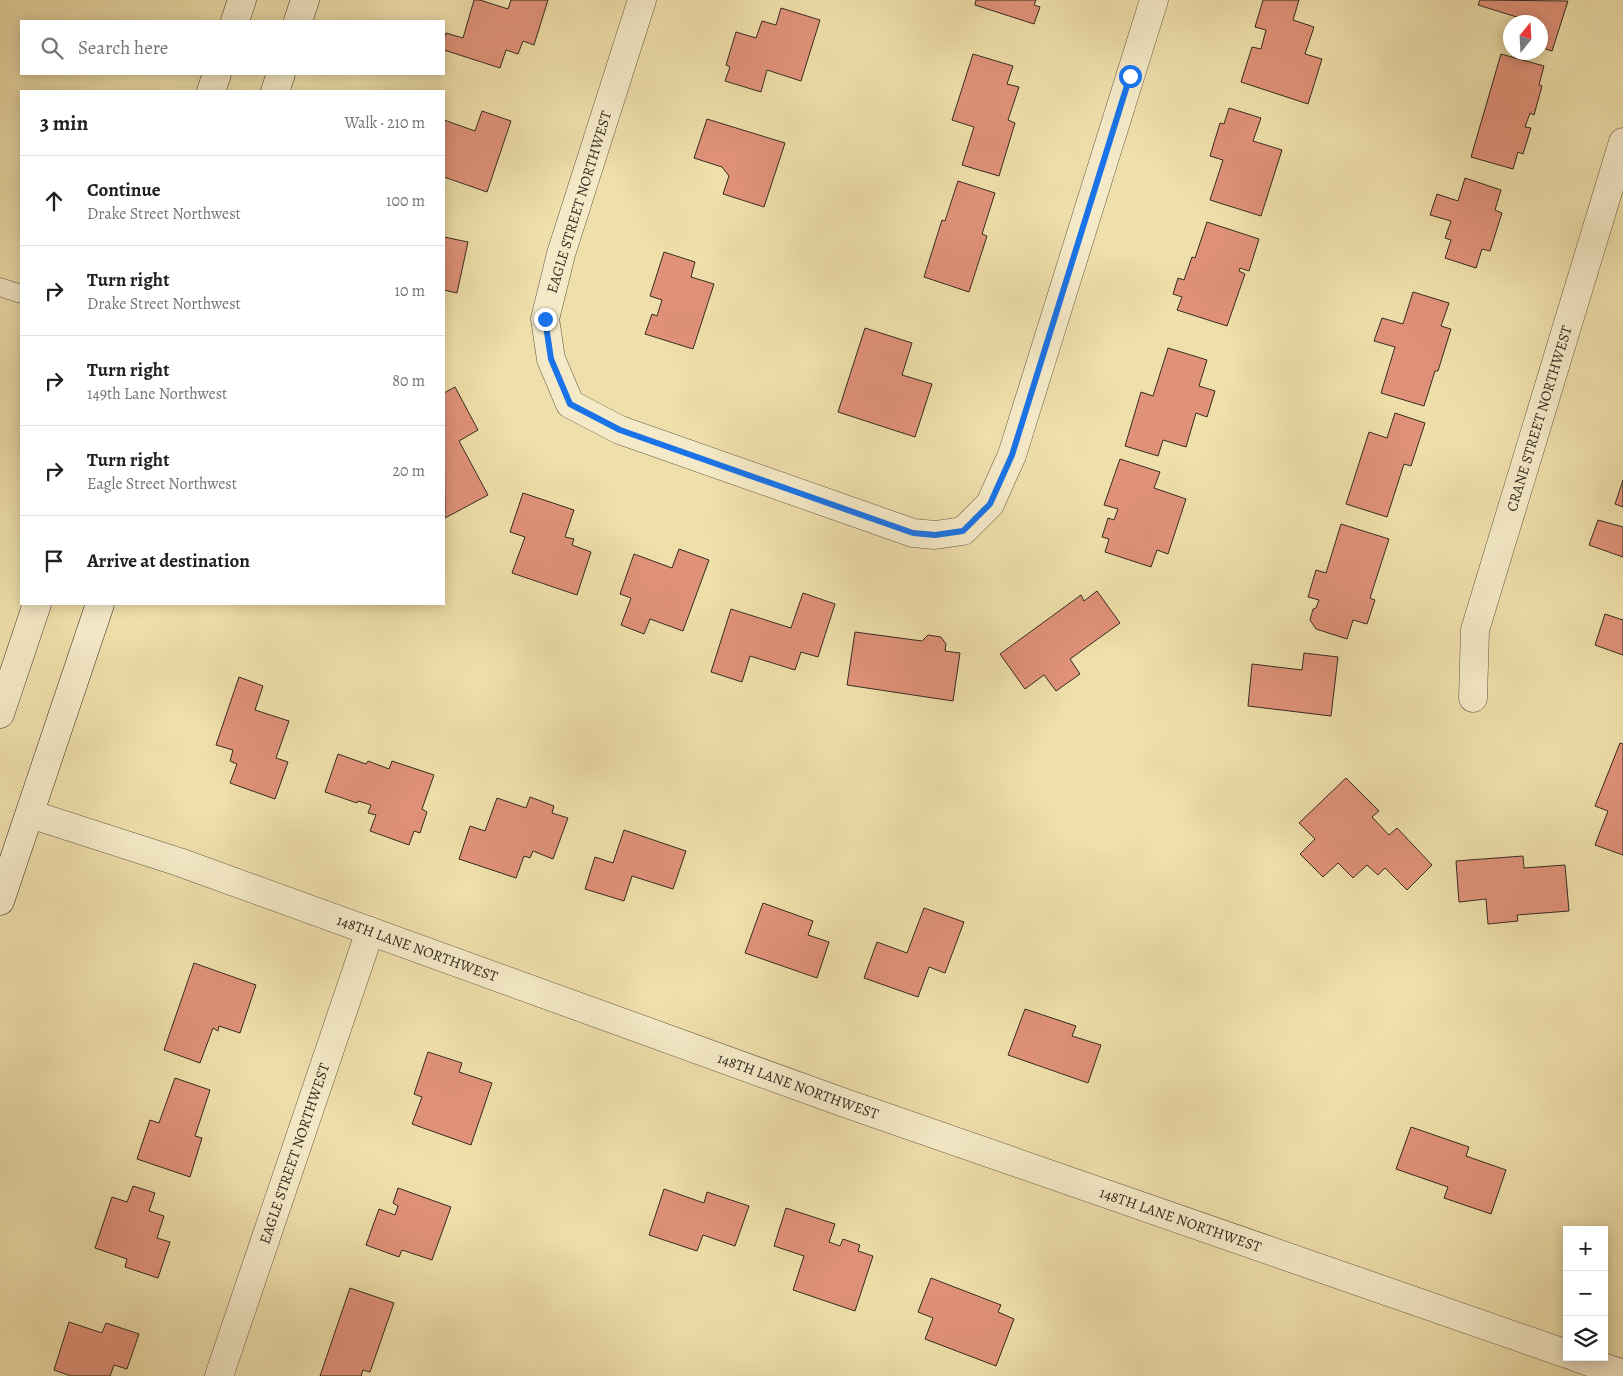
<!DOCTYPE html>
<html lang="en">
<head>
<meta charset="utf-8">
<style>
	body { margin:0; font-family:Alegreya,serif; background:#f2f2f2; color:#202124 }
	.controls { position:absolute; right:15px; bottom:15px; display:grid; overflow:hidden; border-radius:0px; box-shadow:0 2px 12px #0003 }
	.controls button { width:45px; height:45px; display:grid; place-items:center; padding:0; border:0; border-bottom:1px solid #e0e0e0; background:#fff; color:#202124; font:25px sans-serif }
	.compass { position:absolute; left:1503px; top:15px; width:45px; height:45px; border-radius:50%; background:#fff; box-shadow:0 2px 12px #0003; rotate:18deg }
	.stop { position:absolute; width:15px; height:15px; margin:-11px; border:4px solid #1a73e8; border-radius:50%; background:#fff }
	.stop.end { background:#1a73e8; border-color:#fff; box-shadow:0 1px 5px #0008 }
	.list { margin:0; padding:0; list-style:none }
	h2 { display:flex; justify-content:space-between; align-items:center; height:65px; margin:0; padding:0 20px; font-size:21px }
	h2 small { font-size:16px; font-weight:400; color:#757577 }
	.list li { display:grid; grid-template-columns:32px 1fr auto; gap:15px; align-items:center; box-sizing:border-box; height:90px; padding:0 20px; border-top:1px solid #e0e0e0 }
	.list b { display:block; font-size:19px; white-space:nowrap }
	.list p { margin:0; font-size:16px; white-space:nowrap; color:#757577 }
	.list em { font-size:16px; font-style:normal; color:#757577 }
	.icon { flex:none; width:28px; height:28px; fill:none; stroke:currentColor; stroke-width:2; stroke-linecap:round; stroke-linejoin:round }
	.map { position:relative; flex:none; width:1623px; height:1376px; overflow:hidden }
	.search { position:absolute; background:#fff; box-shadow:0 2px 12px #0003; left:20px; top:20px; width:425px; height:55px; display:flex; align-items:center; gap:12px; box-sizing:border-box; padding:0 18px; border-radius:0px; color:#757577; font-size:19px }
	.panel { position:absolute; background:#fff; box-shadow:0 2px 12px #0003; left:20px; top:90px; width:425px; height:515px; border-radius:0px }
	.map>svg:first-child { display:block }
	.building { fill:#e09279; stroke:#352b21 }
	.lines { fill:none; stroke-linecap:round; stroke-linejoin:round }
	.service-casing { stroke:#645843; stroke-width:19 }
	.minor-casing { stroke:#645843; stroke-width:29 }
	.secondary-casing { stroke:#352b21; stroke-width:29 }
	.service { stroke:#f5eac8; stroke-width:18 }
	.minor { stroke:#f5eac8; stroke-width:28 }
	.secondary { stroke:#f5eac8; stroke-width:28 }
	.route { stroke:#1a73e8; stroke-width:6 }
	.labels { text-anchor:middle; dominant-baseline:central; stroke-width:4.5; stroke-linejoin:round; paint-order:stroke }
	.street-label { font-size:15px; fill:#352b21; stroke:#f5eac8 }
</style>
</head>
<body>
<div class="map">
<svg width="1623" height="1376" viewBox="0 0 1623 1376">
	<rect width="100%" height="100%" fill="#efdfaa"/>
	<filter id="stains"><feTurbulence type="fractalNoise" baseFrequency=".004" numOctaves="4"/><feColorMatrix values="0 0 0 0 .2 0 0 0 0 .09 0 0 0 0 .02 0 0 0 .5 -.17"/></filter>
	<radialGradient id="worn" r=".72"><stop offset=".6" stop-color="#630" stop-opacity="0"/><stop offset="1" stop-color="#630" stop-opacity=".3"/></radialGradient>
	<g class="building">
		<polygon points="474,0 480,0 508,9 511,0 548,0 534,45 523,41 518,54 506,50 500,68 444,50 444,39 446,33 463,38"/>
		<polygon points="976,0 1036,0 1034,5 1040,7 1034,24 975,5"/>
		<polygon points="1263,0 1299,0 1293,20 1314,27 1305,54 1322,59 1308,104 1241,82 1252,47 1261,49 1266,30 1255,27"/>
		<polygon points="1480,0 1568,1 1552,51 1540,47 1540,22 1519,22 1520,18 1478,5"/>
		<polygon points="781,8 820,20 801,81 767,70 761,92 725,81 730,67 726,65 736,32 756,38 762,21 776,25"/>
		<polygon points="973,54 1013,66 1007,84 1019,87 1008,120 1015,123 999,176 962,165 974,127 952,120"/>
		<polygon points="1501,54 1544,66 1539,85 1542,86 1534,115 1530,113 1525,127 1531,128 1523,154 1518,152 1513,169 1471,157"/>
		<polygon points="1229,108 1261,118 1253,141 1282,150 1261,216 1210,200 1223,160 1210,156 1220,123 1224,124"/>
		<polygon points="482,111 511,121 487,192 444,177 444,120 475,131"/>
		<polygon points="707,119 785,143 764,207 723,194 729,176 722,167 694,158"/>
		<polygon points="1465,178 1501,190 1495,210 1502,213 1490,251 1482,249 1476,268 1445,258 1451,240 1445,238 1451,221 1430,215 1437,194 1458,201"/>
		<polygon points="958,181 995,193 982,234 987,236 969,292 924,277 942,220 945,221"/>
		<polygon points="1207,222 1259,239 1249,271 1240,268 1239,271 1245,274 1227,326 1177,310 1182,297 1173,294 1178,278 1184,280 1192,257 1195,258"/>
		<polygon points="444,237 468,242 457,293 444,290"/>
		<polygon points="664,252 695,262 691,277 714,284 693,349 645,334 652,314 657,316 662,300 650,296"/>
		<polygon points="1413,292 1449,303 1441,326 1451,329 1438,371 1435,371 1424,406 1381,393 1395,347 1374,341 1382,318 1403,324"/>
		<polygon points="865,328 912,343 902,375 932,384 915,437 838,412"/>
		<polygon points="1168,348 1207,360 1199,386 1215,391 1207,417 1196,413 1186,447 1163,440 1158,456 1125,446 1141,392 1153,396"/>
		<polygon points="455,387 478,430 459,441 488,495 445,518 444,393"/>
		<polygon points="1395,413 1425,423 1411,466 1404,464 1387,517 1346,504 1369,432 1387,438"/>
		<polygon points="1120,459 1160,472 1154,488 1186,499 1168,554 1157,550 1151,567 1105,552 1109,539 1102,537 1108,518 1114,520 1118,509 1104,505"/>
		<polygon points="1623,480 1623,507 1615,504"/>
		<polygon points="523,493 574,510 565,537 574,539 572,545 591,552 577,595 512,573 525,537 510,532"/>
		<polygon points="1598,520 1623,527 1623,557 1589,545"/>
		<polygon points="1341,524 1389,539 1370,598 1375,600 1367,624 1353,620 1347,639 1316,629 1310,620 1313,609 1316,608 1319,600 1308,597 1316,570 1326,573"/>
		<polygon points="679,549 709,560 683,631 650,619 644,634 621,625 631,598 620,594 634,554 672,568"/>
		<polygon points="1097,591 1120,623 1070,659 1080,674 1056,691 1044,675 1025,689 1000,654 1081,595 1084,601"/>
		<polygon points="803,593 835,604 818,657 801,652 795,670 750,656 742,682 711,672 731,609 791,628"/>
		<polygon points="1605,614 1623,620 1623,655 1595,645"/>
		<polygon points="855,632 922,641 928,635 941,637 946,644 945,651 960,653 953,701 847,685"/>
		<polygon points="1304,653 1338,657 1331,716 1248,706 1252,664 1302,670"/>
		<polygon points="239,677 263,686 255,710 289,721 276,758 288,762 275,799 230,783 237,764 230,761 233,750 216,745"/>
		<polygon points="1620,743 1623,744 1623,855 1595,845 1608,811 1595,806"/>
		<polygon points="338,754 366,764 368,761 389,769 392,761 434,775 422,809 427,812 420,833 414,831 409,845 370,831 376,815 368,813 371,805 358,801 357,803 325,792"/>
		<polygon points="1346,778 1379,811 1372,817 1389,835 1397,828 1432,865 1407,890 1385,868 1378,875 1367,865 1353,878 1338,863 1323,877 1300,854 1315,839 1299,823"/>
		<polygon points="530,797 554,806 552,813 568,818 553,859 533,851 530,858 524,856 516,878 459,859 470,826 485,831 497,798 526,808"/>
		<polygon points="624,830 686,851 673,889 632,876 624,901 585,889 595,857 613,863"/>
		<polygon points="1523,856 1524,868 1565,865 1569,911 1517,915 1518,921 1488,924 1486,899 1459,902 1456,861"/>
		<polygon points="763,903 813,921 808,935 829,942 817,978 745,953"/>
		<polygon points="924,908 964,922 945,973 929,967 918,997 864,978 877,942 907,953"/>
		<polygon points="194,963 256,985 240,1033 219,1026 218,1031 213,1028 200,1063 164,1050"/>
		<polygon points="1025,1009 1076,1026 1072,1036 1101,1045 1088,1083 1008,1055"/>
		<polygon points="428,1052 462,1063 459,1072 492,1083 471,1145 412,1124 422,1097 414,1094"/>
		<polygon points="175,1078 210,1090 195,1136 202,1138 190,1177 137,1159 150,1120 159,1123"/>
		<polygon points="1411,1127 1469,1147 1466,1156 1506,1170 1491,1214 1444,1198 1448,1187 1396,1169"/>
		<polygon points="133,1186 155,1193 149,1211 164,1216 157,1238 170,1242 158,1278 125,1267 127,1259 95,1248 112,1197 127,1202"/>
		<polygon points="398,1188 451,1207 432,1260 402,1250 399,1257 366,1245 379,1209 395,1215 398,1206 393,1203"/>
		<polygon points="664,1189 704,1203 707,1192 749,1206 735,1246 703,1235 697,1251 649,1235"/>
		<polygon points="786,1208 835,1224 829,1242 840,1246 843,1239 860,1245 858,1251 873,1256 855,1311 793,1290 804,1256 774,1246"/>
		<polygon points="931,1278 1001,1305 998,1312 1014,1319 996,1366 925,1339 933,1318 918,1312"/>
		<polygon points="350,1288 394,1303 370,1372 363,1370 361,1376 320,1376"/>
		<polygon points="69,1322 102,1333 106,1323 139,1334 127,1369 114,1365 110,1376 71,1376 54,1370"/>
	</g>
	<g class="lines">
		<defs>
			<polyline id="service" points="0,287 21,294"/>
			<g id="minor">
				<polyline points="642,0 561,254 545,319 551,359 570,404 620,430 913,533 935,535 963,531 990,504 1012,455 1154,0"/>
				<path id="s1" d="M1473,698L1475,630L1623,142"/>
				<path id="s2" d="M30,814L179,862L842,1102L1567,1354"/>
				<polyline points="1575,1357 1623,1374"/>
				<path id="s3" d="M219,1376L370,931"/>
			</g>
			<g id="secondary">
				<polyline points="235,21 242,0"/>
				<polyline points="298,21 305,0"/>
				<polyline points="211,91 217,74"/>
				<polyline points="275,91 281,74"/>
				<polyline points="0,714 37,604"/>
				<polyline points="0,901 100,604"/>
			</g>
		</defs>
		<use href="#service" class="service-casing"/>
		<use href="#minor" class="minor-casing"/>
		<use href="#secondary" class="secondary-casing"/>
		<use href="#service" class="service"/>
		<use href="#minor" class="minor"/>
		<use href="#secondary" class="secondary"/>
	</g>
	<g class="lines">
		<polyline class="route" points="545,319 551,359 570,404 620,430 913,533 935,535 963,531 990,504 1012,455 1130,76"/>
	</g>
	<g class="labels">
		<g class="street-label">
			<text transform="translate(579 202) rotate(-73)">EAGLE STREET NORTHWEST</text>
			<text stroke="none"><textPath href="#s1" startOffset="289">CRANE STREET NORTHWEST</textPath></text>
			<text stroke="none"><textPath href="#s2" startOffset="410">148TH LANE NORTHWEST</textPath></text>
			<text stroke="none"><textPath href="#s2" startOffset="815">148TH LANE NORTHWEST</textPath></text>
			<text stroke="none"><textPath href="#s3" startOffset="235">EAGLE STREET NORTHWEST</textPath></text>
			<text stroke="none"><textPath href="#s2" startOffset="1220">148TH LANE NORTHWEST</textPath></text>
		</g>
	</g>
	<rect width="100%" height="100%" filter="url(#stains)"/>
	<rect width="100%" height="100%" fill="url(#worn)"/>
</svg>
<div class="controls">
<button>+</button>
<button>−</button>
<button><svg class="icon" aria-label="layers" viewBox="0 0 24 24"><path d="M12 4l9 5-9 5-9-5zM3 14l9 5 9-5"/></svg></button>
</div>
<svg class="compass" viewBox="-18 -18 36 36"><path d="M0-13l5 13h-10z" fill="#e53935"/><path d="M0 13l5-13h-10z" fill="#757577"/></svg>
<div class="stop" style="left:1130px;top:76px"></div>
<div class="stop end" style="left:545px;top:319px"></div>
<div class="search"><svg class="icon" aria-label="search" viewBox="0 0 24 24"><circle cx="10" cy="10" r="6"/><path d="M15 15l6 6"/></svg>Search here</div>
<section class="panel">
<h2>3 min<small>Walk · 210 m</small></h2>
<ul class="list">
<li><svg class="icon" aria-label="ahead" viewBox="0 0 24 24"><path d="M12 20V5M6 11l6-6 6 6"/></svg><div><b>Continue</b><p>Drake Street Northwest</p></div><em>100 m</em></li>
<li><svg class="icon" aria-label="right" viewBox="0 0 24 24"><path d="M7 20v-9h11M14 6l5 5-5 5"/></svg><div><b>Turn right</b><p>Drake Street Northwest</p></div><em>10 m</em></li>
<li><svg class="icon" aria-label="right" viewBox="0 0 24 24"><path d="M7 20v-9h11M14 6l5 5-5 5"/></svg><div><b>Turn right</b><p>149th Lane Northwest</p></div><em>80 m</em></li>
<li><svg class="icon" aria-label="right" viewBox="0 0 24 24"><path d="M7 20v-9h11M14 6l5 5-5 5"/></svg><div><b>Turn right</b><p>Eagle Street Northwest</p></div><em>20 m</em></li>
<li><svg class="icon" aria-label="arrive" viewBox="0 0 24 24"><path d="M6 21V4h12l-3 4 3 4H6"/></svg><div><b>Arrive at destination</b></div></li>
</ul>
</section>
</div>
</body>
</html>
